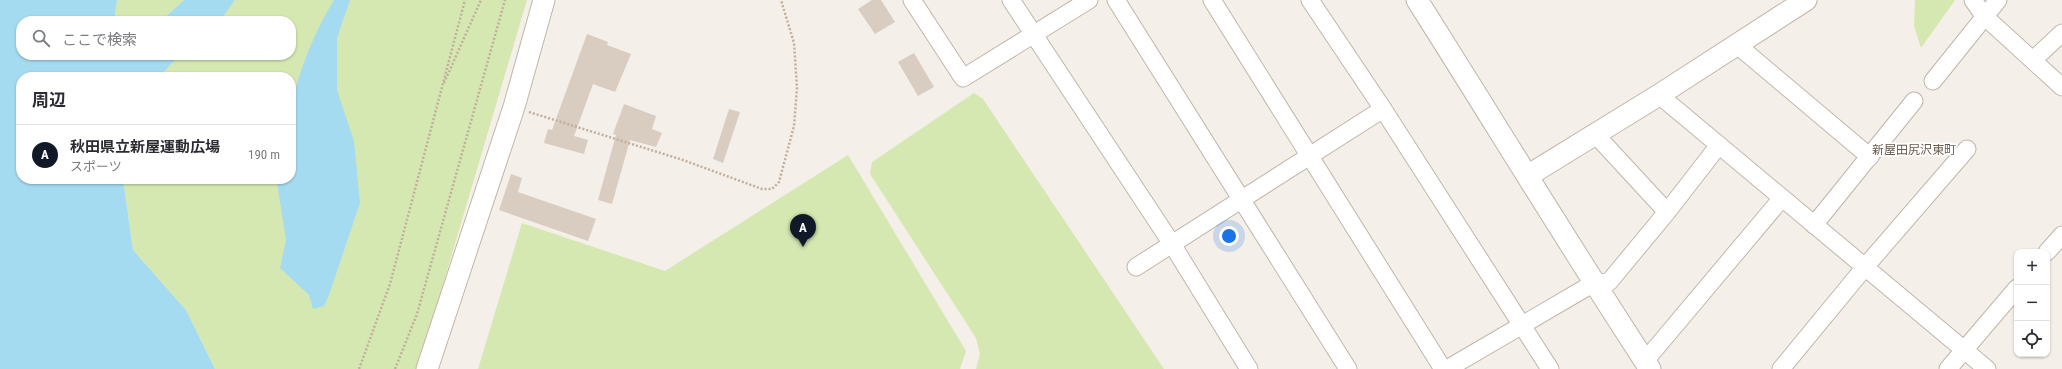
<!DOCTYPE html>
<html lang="ja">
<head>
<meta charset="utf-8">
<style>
	body { margin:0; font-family:"Roboto Condensed","Noto Sans JP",sans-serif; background:#f2f2f3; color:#2b2b33 }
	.controls { position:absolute; right:12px; bottom:12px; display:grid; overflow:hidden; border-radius:8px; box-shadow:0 1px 3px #0004 }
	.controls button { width:36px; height:36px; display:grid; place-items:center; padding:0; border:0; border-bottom:1px solid #e1e1e2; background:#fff; color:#2b2b33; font:20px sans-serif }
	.you { position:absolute; left:1229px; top:236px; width:14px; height:14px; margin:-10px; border:3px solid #fff; border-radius:50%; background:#1a73e8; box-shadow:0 0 0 6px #1a73e833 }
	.badge { display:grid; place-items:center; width:26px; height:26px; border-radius:50%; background:#111827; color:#fff; font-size:13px; font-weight:700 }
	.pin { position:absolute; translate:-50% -33px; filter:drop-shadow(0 1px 2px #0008) }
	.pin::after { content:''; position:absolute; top:21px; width:14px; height:12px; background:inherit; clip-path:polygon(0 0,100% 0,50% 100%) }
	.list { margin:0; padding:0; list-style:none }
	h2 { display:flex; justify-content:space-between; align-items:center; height:52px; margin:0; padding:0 16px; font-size:17px }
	h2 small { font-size:13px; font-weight:400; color:#7c7c81 }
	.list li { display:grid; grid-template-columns:26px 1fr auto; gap:12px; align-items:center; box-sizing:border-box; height:60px; padding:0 16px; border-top:1px solid #e1e1e2 }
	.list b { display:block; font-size:15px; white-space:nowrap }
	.list p { margin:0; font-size:13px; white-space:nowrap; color:#7c7c81 }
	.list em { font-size:13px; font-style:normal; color:#7c7c81 }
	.icon { flex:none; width:22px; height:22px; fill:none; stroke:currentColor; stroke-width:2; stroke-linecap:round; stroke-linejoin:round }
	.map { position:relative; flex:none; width:2062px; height:369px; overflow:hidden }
	.search { position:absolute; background:#fff; box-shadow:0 1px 3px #0004; left:16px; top:16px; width:280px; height:44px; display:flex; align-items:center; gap:10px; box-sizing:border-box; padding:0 14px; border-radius:16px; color:#7c7c81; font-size:15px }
	.panel { position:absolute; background:#fff; box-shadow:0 1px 3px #0004; left:16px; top:72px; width:280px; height:112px; border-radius:16px }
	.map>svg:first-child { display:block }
	.green { fill:#d6e8b1 }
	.water { fill:#a5dbf0 }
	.building { fill:#d9ccc1 }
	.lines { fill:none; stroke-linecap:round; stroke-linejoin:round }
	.minor-casing { stroke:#c0b6ab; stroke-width:19 }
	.tertiary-casing { stroke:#c0b6ab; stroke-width:23 }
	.path { stroke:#c1af9c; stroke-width:2.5; stroke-dasharray:2 2; stroke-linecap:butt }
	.minor { stroke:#fff; stroke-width:17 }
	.tertiary { stroke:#fff; stroke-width:21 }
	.labels { text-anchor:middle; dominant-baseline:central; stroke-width:3.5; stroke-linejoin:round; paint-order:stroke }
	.quarter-label { font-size:12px; fill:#6a5b4e; stroke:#fff }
</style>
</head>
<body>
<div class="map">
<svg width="2062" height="369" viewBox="0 0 2062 369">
	<rect width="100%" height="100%" fill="#f4efe8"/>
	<g class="green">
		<polygon points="117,0 184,0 161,21 114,21"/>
		<polygon points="235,0 527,0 418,369 215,369 186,310 133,250 123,179 291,179 291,77 159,77 180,55 291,55 291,21 220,21"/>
		<polygon points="1915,0 1955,0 1921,48 1914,26"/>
		<polygon points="974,93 983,99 1164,369 976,369 980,354 976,338 870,174 872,162"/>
		<polygon points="848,155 966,351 960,369 478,369 522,223 665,271"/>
	</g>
	<g class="water">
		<polygon points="0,0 117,0 114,21 21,21 21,55 180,55 159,77 21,77 21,179 123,179 133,250 186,310 215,369 0,369"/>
		<polygon points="184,0 235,0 220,21 161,21"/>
		<path d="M334,0H350L337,38V90L354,141L360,203L329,295L324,306L313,309L309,295L280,268L286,240L277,183L278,179H291C291,158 288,128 291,108C299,69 314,33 334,0Z"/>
	</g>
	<g class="building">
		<polygon points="872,0 881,0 895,22 875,34 858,9"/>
		<polygon points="587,34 608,42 607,45 631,54 615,92 593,84 574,136 588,140 584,154 544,143 548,129 552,130"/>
		<polygon points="914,53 934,87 918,96 898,62"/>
		<polygon points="624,104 656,116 652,129 662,133 656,147 630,140 612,204 598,200 616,135 613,134"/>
		<polygon points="729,109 740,112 723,163 713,159"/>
		<polygon points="511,174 522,178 518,192 596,219 588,241 499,210"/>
	</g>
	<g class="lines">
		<defs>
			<g id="minor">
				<polyline points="912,0 963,78 1089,0"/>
				<polyline points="1011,0 1172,244 1249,369"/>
				<polyline points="1116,0 1348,369"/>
				<polyline points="1212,0 1443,369"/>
				<polyline points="1310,0 1383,109 1550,369"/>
				<polyline points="1973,0 1984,16 2062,87"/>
				<polyline points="1736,44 1870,157"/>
				<polyline points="2033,60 2062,33"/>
				<polyline points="1933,81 1998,0"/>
				<polyline points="1659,95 1987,369"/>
				<polyline points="1595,134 1667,212"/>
				<polyline points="1814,225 1914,101"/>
				<polyline points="2047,252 2062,235"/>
				<polyline points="1136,267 1383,109"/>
				<polyline points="1645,361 1782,198"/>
				<polyline points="1447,369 1594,283 1609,282 1667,212 1719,145"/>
				<polyline points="1781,369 1865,267 1967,149"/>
				<polyline points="1948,369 2017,288"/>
			</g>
			<g id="tertiary">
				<path d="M1417,0C1495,123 1570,247 1650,369"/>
				<polyline points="1529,175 1659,95 1806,0"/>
				<polyline points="427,369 514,107 544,0"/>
			</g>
		</defs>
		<use href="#minor" class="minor-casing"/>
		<use href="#tertiary" class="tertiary-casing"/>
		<g class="path">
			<polyline points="444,83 481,0"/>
			<polyline points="529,112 683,160 762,189 772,189 779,182 794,126 797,88 794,43 781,0"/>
			<polyline points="359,369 390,284 465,0"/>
			<polyline points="395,369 417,314 505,0"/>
		</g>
		<use href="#minor" class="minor"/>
		<use href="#tertiary" class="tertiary"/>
	</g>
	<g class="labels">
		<g class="quarter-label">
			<text x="1914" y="150">新屋田尻沢東町</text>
		</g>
	</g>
</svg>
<div class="controls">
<button>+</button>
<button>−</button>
<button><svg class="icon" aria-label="locate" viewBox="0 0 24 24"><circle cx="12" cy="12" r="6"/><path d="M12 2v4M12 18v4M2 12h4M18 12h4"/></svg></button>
</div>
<div class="you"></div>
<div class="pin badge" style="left:803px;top:247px">A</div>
<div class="search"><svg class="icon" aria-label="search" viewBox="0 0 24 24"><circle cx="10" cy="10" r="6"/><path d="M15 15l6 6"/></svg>ここで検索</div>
<section class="panel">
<h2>周辺<small></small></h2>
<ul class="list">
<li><span class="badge">A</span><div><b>秋田県立新屋運動広場</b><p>スポーツ</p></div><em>190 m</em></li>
</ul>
</section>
</div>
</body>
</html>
